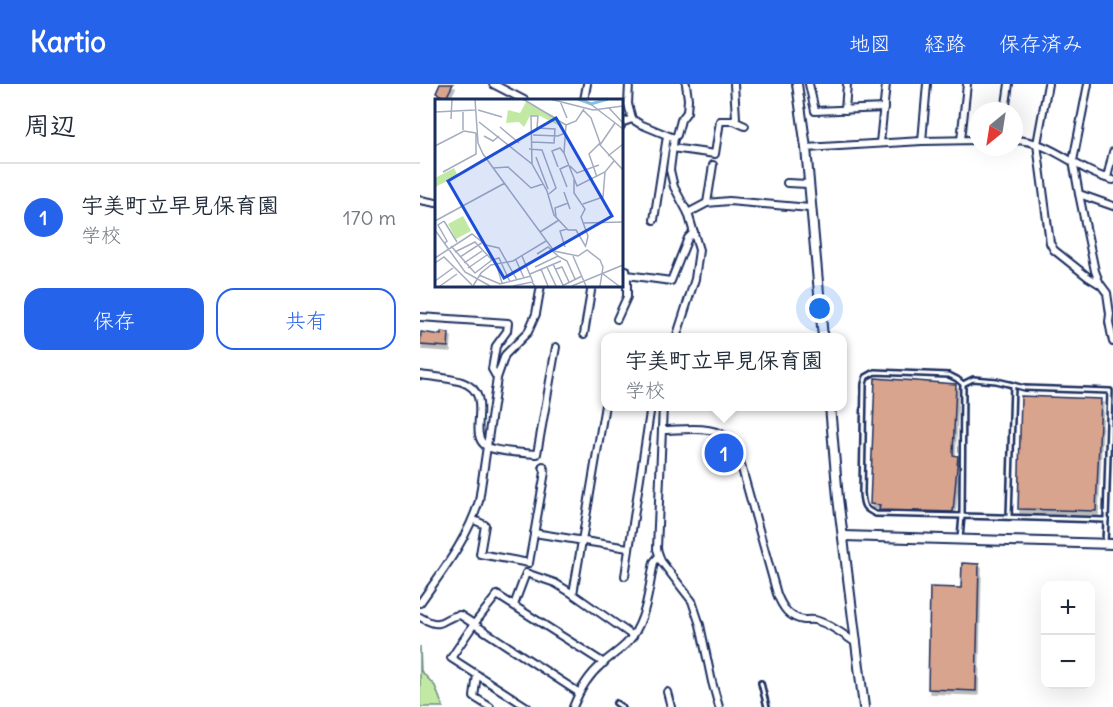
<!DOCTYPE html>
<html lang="ja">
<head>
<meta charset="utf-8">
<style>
	body { margin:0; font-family:Delius,"Klee One",sans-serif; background:#f2f2f3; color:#1f2937 }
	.controls { position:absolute; right:18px; bottom:18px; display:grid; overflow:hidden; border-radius:12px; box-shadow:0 6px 24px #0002 }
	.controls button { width:54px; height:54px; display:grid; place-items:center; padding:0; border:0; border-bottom:2px solid #e0e1e3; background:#fff; color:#1f2937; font:30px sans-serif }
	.compass { position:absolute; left:549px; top:18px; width:54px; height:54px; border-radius:50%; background:#fff; box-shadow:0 6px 24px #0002; rotate:210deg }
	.you { position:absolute; left:400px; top:225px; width:21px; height:21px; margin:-15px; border:4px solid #fff; border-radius:50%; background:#1a73e8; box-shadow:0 0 0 9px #1a73e833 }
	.badge { display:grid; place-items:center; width:39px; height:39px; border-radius:50%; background:#2563eb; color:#fff; font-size:20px; font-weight:700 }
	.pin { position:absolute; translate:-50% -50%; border:3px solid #fff; box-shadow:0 2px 6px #0006 }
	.popup { position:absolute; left:181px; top:249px; width:246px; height:78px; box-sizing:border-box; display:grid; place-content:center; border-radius:12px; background:#fff; filter:drop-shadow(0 2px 4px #0005); font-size:20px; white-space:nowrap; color:#747a83 }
	.popup b { font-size:22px; color:#1f2937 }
	.popup::after { content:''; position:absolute; left:50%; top:100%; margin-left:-12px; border:12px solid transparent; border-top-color:#fff }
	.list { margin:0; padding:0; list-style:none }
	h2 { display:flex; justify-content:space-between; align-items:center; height:78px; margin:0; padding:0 24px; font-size:26px }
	h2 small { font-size:20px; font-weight:400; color:#747a83 }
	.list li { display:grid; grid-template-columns:39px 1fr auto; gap:18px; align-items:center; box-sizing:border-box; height:108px; padding:0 24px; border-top:2px solid #e0e1e3 }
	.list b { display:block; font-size:22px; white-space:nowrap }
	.list p { margin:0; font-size:20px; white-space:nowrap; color:#747a83 }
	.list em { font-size:20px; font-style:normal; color:#747a83 }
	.actions { display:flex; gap:12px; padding:18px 24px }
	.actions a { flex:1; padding:14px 0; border:2px solid #2563eb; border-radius:18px; text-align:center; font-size:21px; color:#2563eb }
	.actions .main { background:#2563eb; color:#fff }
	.map { position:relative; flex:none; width:693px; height:623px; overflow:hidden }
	header { display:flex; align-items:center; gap:36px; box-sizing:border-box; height:84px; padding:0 30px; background:#2563eb; color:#fff }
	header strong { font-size:28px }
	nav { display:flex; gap:33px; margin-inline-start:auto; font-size:21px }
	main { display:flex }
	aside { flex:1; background:#fff }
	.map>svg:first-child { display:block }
	.green { fill:#c2e9a4; stroke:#6e8c81; stroke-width:1.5 }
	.building { fill:#d9a48e; stroke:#1b2f5e; stroke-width:1.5; filter:url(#shadow) }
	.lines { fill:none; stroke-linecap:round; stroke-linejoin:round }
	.service-casing { stroke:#1b2f5e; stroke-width:8 }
	.minor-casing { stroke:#1b2f5e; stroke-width:10 }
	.tertiary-casing { stroke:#1b2f5e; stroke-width:12 }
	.service { stroke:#fff; stroke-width:3 }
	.minor { stroke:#fff; stroke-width:6 }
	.tertiary { stroke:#fff; stroke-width:8 }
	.inset-river { fill:none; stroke:#82c3e2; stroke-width:3 }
	.inset-road { fill:none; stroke:#a4acbf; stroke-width:1.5 }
	.view { fill:#1d4ed8; fill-opacity:0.15; stroke:#1d4ed8; stroke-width:3 }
	.inset-edge { fill:none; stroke:#1b2f5e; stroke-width:3 }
</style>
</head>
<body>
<header>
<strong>Kartio</strong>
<nav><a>地図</a><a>経路</a><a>保存済み</a></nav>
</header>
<main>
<aside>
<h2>周辺<small></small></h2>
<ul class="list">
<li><span class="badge">1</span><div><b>宇美町立早見保育園</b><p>学校</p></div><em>170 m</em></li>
</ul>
<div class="actions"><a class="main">保存</a><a>共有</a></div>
</aside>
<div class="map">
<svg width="693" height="623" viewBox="0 0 693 623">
	<defs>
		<filter id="shadow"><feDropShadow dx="2" dy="4" stdDeviation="0" flood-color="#0004"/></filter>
	</defs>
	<rect width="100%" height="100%" fill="#fff"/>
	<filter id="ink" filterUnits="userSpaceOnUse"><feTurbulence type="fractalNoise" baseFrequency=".0167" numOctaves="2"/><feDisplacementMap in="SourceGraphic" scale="12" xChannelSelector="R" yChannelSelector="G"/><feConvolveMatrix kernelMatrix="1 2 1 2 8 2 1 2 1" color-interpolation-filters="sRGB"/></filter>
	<g filter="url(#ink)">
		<polygon class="green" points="0,562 1,587 15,602 23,623 0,623"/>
		<g class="building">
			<polygon points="20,0 33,0 26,14 16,9"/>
			<polygon points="1,248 21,251 21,248 29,249 28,263 0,261"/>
			<polygon points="455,294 536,300 533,371 538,372 533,428 459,426 460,421 450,420"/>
			<polygon points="601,312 681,315 676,427 598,425"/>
			<polygon points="542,479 559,480 556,607 508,605 510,503 541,504"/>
		</g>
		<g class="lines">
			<defs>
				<g id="service">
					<path d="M455,288L529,291L537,295L543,300L542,432L456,430C444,425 443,422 442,409L444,300L446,293Z"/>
					<polyline points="543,300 553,295 576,297 593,301 589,433"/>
					<polyline points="593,301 604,304 690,307 686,436"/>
					<polyline points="540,454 542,432 686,436 685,459"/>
					<polyline points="341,599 347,623"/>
					<polyline points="196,619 202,623"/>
				</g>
				<g id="minor">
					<polyline points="73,0 104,16"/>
					<polyline points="209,0 208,20 212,35 220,40 254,54 250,86 254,103 268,129 279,166 275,195 256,254"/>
					<polyline points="389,0 395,27 464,24"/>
					<polyline points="628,0 617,60 630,159 634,166 668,193 681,201 687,209 690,230 689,238 693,258"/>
					<polyline points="668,0 653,77 659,110 693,122"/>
					<polyline points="164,16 167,0"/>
					<polyline points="425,26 427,0"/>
					<polyline points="585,27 589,0"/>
					<polyline points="314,37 325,42"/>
					<polyline points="201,42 201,39 212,35"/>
					<polyline points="254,54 257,51 261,36 267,28 268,15 266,0"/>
					<polyline points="541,56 547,0"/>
					<path d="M594,56C631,56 658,88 693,96"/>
					<polyline points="502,57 507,0"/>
					<polyline points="460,59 466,0"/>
					<polyline points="252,64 295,70 300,37 314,37 316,34 314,0"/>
					<polyline points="386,64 502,57 558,56"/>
					<polyline points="687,94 693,68"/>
					<polyline points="367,99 388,100"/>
					<polyline points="659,110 675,187 680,200"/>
					<polyline points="0,116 16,119"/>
					<polyline points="287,119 293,81"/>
					<polyline points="268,129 287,119 309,117 390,124"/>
					<polyline points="234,136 247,52"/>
					<polyline points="201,185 206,186 207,191 251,197 268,154 274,148"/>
					<polyline points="0,233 88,239 87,247 76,262 72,285 77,294"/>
					<polyline points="197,235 207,213 207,191"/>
					<polyline points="164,250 172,201"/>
					<path d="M0,291C13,293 29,294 42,298C76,310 46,349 66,362C74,368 106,369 117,370L136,263"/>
					<polyline points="186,315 153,510 213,552"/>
					<polyline points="243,322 237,465 241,477 272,517 280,541 292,598 299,623"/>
					<path d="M242,346C261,346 288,341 305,352C310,355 313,361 317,367L357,510C362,523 369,534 384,536C388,536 393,535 398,537C412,541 424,551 436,559"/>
					<polyline points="54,436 65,441 60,470 109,479 125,388 123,382"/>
					<polyline points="114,449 208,464"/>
					<polyline points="205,492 231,322"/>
					<path d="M0,519C23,486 47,456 59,417L77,294L85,271L108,248L116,230L121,201"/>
					<polyline points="94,521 106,489 135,499 153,510"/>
					<path d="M0,533C25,547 18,534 40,531L158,608"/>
					<polyline points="57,591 54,613 70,623"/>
					<polyline points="247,608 251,623"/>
					<polyline points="107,623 31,574 54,540 77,511 184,579"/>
					<path d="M153,623C159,608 168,592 181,581C191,571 204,565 212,553C227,532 229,503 234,478L239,472"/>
				</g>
				<g id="tertiary">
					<polyline points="377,0 386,64 403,254"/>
					<polyline points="410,322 418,414 444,623"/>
					<polyline points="424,452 693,460"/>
				</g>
			</defs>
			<use href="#service" class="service-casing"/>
			<use href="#minor" class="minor-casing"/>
			<use href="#tertiary" class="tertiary-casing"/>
			<use href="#service" class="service"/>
			<use href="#minor" class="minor"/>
			<use href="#tertiary" class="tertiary"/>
		</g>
	</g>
	<g transform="translate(15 15)">
		<rect width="188" height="188" fill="#fff"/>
		<path d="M91,3L123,19L129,29L103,16L95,17L89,28L84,23L71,24L73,11L85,14ZM19,69L23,77L0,88V79ZM28,117L36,132L21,140L13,125Z" fill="#c2e9a4"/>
		<path class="inset-river" d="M143,0L156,5L173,0"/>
		<path class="inset-road" d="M40,0L43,44L48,55L119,152L143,157L152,151L165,161L168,168L165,187M88,0L131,26M115,0L158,11L188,7M149,0L188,30M125,2L132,19M174,9L188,24M43,11L67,18M148,11L156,19L165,44L154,55L162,78M0,13L40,11M28,13V31M16,20L17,0M44,23L97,65M180,24L165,46L188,71M131,26L129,54L142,87L170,73L179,62M131,26L141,22L149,10M65,28L84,44M102,29L103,17H96L97,65L112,92L119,116L133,131H141L151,148M98,36L123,37L130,34M49,37L58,42L64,37M96,43L119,44L120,30L102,29M0,47L29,32L41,34M94,50L107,51L121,89L114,95M173,57L188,45M101,58L113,90M135,67L142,74L164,66M123,68L117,52L125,49L129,54M58,69L73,68L96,89L108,85M8,73L41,55V34M139,80V94L150,110L146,118L153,137L151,146M132,88L125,70L134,66M129,93L135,110M148,105L168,98L170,73M121,118L120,109L133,104M0,122L70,84M9,122L22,143M148,124L188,123M0,131L30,173L55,187M105,133L124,121M9,145L12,142L3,126L9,122M16,147L40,174L57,161M130,148L125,132L132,130M20,153L40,143L57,161L64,159L75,183M102,155L113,148L123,157M87,157L98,183M138,157L151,187M25,158L48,143M0,159L37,135L51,146L64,149L82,181M81,161L89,179M0,164L9,158L37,186M29,164L47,152M61,164L67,184M118,165L128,186M100,168L123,157L132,162L140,180M112,168L121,187M33,169L52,156M106,170L113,187M121,170L127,168L134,183M95,175L126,162M168,175L184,187M44,176L65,185L96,177M0,182L18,169M5,187L22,175M38,187L46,174L56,166L78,162L111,142M78,187L97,183L100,187M127,187L147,177M137,187L188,166"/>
		<path class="view" d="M121,19L177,117L69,179L13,82Z"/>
		<rect width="188" height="188" class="inset-edge"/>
	</g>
</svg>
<div class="controls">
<button>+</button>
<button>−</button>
</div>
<svg class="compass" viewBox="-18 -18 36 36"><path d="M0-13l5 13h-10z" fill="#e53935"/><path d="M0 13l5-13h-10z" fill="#747a83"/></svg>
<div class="you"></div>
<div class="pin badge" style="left:304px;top:369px">1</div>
<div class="popup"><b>宇美町立早見保育園</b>学校</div>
</div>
</main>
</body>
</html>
